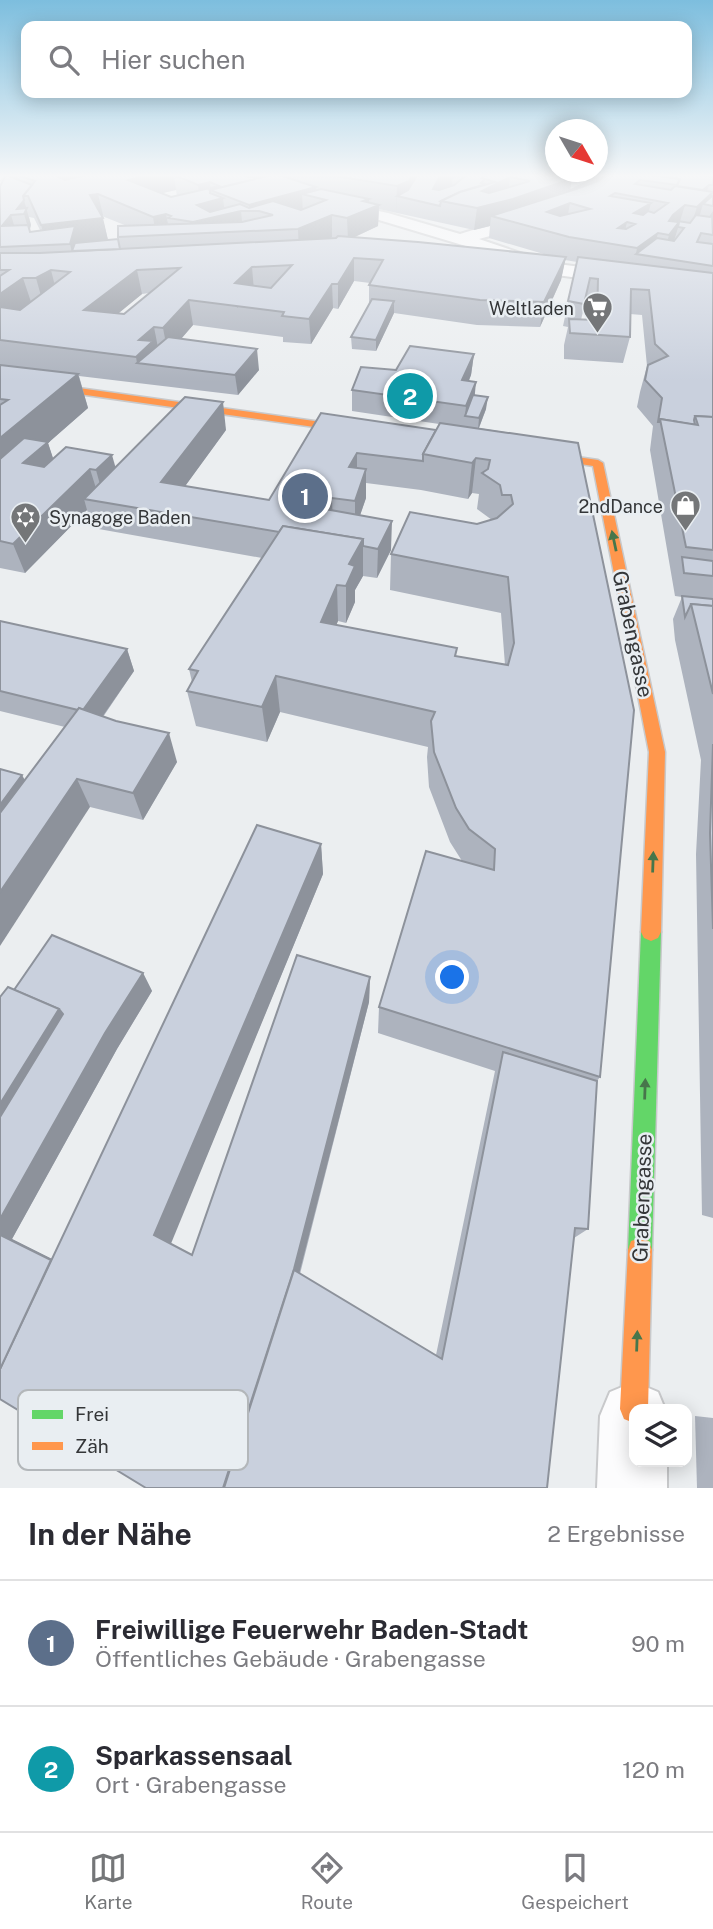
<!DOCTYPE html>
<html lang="de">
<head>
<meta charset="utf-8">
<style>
	body { margin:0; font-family:"Public Sans",sans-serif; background:#f7f7f7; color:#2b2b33 }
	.controls { position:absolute; right:21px; bottom:21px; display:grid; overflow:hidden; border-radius:14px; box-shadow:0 4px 18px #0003 }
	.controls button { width:63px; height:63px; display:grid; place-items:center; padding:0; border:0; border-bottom:2px solid #e1e1e2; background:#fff; color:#2b2b33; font:35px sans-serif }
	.compass { position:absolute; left:545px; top:119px; width:63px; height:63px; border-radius:50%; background:#fff; box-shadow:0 4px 18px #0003; rotate:129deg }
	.you { position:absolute; left:453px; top:978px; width:24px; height:24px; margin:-18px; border:5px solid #fff; border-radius:50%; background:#1a73e8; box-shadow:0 0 0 10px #1a73e833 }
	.badge { display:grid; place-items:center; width:46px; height:46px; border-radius:50%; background:#747678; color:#fff; font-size:23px; font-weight:700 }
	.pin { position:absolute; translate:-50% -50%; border:4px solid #fff; box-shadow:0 2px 7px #0006 }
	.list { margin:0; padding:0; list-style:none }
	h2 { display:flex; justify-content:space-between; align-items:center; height:91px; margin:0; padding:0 28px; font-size:30px }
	h2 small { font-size:23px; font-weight:400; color:#7c7c81 }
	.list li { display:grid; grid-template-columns:46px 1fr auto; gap:21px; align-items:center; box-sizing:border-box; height:126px; padding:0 28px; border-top:2px solid #e1e1e2 }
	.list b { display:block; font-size:26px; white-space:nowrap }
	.list p { margin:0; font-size:23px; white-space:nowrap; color:#7c7c81 }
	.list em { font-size:23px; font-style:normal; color:#7c7c81 }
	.icon { flex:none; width:38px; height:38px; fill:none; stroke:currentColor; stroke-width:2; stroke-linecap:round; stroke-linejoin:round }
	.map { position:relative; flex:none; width:713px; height:1488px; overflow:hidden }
	.search { position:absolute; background:#fff; box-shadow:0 4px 18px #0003; left:21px; right:21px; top:21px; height:77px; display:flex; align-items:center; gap:18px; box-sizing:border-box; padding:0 24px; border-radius:14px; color:#7c7c81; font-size:26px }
	.sheet { height:343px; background:#fff }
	nav { display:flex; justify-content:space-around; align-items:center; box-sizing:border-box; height:98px; border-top:2px solid #e1e1e2; background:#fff; font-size:19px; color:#7c7c81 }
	nav a { display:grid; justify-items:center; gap:4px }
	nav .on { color:#747678 }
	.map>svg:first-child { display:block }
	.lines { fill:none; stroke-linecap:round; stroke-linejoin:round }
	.street-casing { stroke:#c8c9cb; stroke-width:4 }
	.fast-casing { stroke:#c8c9cb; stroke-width:3 }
	.slow-casing { stroke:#c8c9cb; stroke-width:3 }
	.street { fill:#fcfcfd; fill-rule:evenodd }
	.fast { fill:#63d668; fill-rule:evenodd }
	.slow { fill:#ff974d; fill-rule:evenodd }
	.wall { fill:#adb3be; fill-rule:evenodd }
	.shaded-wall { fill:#8d929b }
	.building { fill:#c9d0dd; stroke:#8d929b; stroke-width:2; fill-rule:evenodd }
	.oneway { fill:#47764b }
	.labels { text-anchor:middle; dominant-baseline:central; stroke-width:5; stroke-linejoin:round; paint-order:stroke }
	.far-poi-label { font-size:18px; fill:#343638; stroke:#e9eef2; text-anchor:end }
	.street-label { font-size:21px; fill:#343638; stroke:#e9eef2 }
	.key { fill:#e9eef2; stroke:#b3b7ba; stroke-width:2 }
	.key-label { font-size:19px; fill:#343638 }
</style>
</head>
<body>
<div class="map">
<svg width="713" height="1488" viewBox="0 0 713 1488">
	<rect width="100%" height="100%" fill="#ebeef0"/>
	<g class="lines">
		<defs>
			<g id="street">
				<polygon points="0,174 10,174 0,180"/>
				<path d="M611,174H627C595,211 524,227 479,239L550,263L713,284V296L512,269L503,264L509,259L379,220L321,208L318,205L326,200L388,213L460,234L560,203Z"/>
				<polygon points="705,174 713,174 713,178 707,177"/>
				<polygon points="634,1382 658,1392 665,1409 634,1409 634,1462 667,1462 667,1488 597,1488 600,1416 610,1392"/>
			</g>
			<polygon id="fast" points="651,923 658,926 661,932 652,1250 649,1259 640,1262 631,1259 628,1250 641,932 644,926"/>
			<g id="slow">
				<polygon points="0,377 364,428 369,431 364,434 0,383"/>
				<polygon points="528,450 598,460 603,463 665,752 661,932 658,938 651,941 644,938 641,932 649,752 593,466 524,455 523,453"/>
				<polygon points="640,1238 649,1241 652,1250 648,1409 634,1409 634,1423 624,1419 620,1409 628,1250 631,1241"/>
			</g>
		</defs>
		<use href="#street" class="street-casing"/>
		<use href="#fast" class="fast-casing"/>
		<use href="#slow" class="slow-casing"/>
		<use href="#street" class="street"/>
		<use href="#fast" class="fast"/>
		<use href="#slow" class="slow"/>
	</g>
	<g class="wall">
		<path d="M6,174H696L713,177V1218L702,1215L696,854L701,760L675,640L673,619L682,597L675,596L650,450L653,426L637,407L640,392L647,366L642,315L630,314V337L623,363L564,359V345L568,327L563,326L577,262L565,260L561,280L540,327L477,325L394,313L376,351L352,349L351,337L369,306V285L370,283L354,281L338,309L333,308L311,344L283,342V337L193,325L181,339L259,370L238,395L79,376L88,408L48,443L53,459L115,467L226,430L185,486L269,500L321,413L436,430L439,424L352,411V390L396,370L474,354L471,375L469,381L475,395L486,409L479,428L578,443L600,1077L597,1081L588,1229L574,1238L547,1488L0,1399L14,990L143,973L152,991L117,1049L12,1239L52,1259L321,844L323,874L170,1244L192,1255L370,977L369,1002L300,1274L436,1355L495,1071L378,1033L379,1007L462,861L450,842L429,787L427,757L428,747L280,712L267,742L196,726L187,691L192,682L189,669L262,558L93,528L87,510L25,573L0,568V186ZM176,190L177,196L171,197L162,193ZM379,209L474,230L490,226L489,238L547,255L355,237L378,226ZM102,216L127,226L118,237V239L96,241L108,240ZM29,217L34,218L40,230L30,232V230L31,225ZM149,293L124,314L118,313L142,294ZM585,303L593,304L592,320H581ZM366,483L421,490L468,499L472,493L479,494L477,509L492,520L477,524L391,554L390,590L501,613L505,665L456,656L336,625L338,621L346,623L355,602V590L363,576L377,578L391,550L360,515L366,498Z"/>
		<polygon points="0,621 127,649 134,671 103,717 177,762 143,820 90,807 25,780 65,727 0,711"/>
		<polygon points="695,1416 713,1418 713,1488 697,1488"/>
	</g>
	<g class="shaded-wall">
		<polygon points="44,174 124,174 48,191"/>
		<polygon points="154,174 181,174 174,175 176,190 132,200 128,180"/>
		<polygon points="413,174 427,174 412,199 397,196 396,212 397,186"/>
		<polygon points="441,174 453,174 452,186 440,190 432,205 433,189"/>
		<polygon points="603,174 610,174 609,179 491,216 490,226 474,230 477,208 448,203 510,177 508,198 571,179"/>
		<polygon points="210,182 211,201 223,198 225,215 241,211 243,231 195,233 193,222 197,205 200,204 198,185"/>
		<polygon points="709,185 704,200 713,192 709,205 703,204 698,221 690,229 697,207 697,194"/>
		<polygon points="316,187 317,197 302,194 303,215 249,211 249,205"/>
		<polygon points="98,194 103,215 95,217 90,195"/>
		<polygon points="369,199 369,209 379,205 378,226 348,240 347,218 363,201"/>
		<polygon points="24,200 31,225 29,231 24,214 17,209"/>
		<polygon points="570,203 566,225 547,212"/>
		<polygon points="651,203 645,225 635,224 634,213"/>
		<polygon points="685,205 673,244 663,258 669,235 669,221 673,215"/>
		<polygon points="166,214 170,234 156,235 153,217"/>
		<polygon points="11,215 16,232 2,226"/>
		<polygon points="332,215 332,237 299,252 298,229"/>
		<polygon points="103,218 108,240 80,243 72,252 70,244 47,245 41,225"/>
		<polygon points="627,222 622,244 618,228"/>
		<polygon points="658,233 652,256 636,254 637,248"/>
		<polygon points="566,257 561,280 540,327 544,302"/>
		<polygon points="354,258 354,281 338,309 338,284"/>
		<polygon points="252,267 254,291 237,308 235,283"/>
		<polygon points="51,270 57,294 43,303 36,278"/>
		<polygon points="137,270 142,294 91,336 84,310"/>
		<polygon points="23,278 31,302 0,325 0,294"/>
		<polygon points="332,284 333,308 311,344 309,319"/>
		<polygon points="189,300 193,325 168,354 163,328"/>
		<polygon points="394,303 394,313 376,351 376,340"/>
		<polygon points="154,327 159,353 137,363 136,357 139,340"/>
		<polygon points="257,349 259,370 238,395 235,375"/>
		<polygon points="474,354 471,375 460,401 462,380"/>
		<polygon points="78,374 88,408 48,443 57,470 0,485 0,438"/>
		<polygon points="476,382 474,403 465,416 466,406"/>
		<polygon points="488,397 486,409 478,430 479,418"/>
		<polygon points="223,402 226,430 167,511 161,482"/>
		<polygon points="357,453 357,482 349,467"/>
		<polygon points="112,455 120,483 104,499 96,470"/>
		<polygon points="476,458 472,493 468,499 472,463"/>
		<polygon points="90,469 99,498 84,499 87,510 25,573 13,544"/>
		<polygon points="366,469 366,498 355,530 355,501"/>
		<polygon points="332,498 333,527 325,509"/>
		<polygon points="392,521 391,550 377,578 378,549"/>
		<polygon points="363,539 363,576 355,590 355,602 346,623 346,586 349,564"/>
		<polygon points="337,585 338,621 322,658 321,622"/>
		<polygon points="127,649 134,671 91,733 82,711"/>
		<polygon points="276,676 280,712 267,742 262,707"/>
		<polygon points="169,733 177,762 143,820 133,793"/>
		<polygon points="22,775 40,807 0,863 0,805"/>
		<polygon points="77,779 90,807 0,946 0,892"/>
		<polygon points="321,844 323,874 170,1246 154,1235"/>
		<polygon points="143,973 152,991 117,1049 12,1239 74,1270 20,1391 0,1235 0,1219 105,1033"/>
		<polygon points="370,977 369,1002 298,1278 294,1269"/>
		<polygon points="59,1009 76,1030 0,1158 0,1104"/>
	</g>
	<g class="building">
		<polygon points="15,174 52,174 65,180 90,174 154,174 128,180 171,197 219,186 210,182 198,185 174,175 180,174 242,174 249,177 264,177 210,190 210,193 223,198 197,205 210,212 240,204 249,208 273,201 301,210 326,200 302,194 321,189 369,199 363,201 379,205 347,218 332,215 298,229 118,237 118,226 242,222 273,215 259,211 241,211 193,222 168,218 171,216 166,214 153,217 98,194 90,195 103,218 41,225 28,196 23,196 35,181"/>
		<polygon points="276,174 316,187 249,205 210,190"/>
		<polygon points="323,174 413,174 409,181 397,186"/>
		<polygon points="418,174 441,174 433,189 439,190 454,185 468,174 486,174 482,178 485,179 481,183 486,184 460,192 441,201 440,206 397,196 408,190"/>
		<path d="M486,174H558L571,179L513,199L477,208L441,201L460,192L495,182L482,178ZM510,177L530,181L489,193L482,191Z"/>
		<polygon points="559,174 567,175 569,174 603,174 569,191 571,179"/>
		<path d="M608,174H646L680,179L677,185L640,180L635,184L671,190L675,186L713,192L697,207L685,205L673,215L669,221L679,222L669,235L658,233L637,248L569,237L491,216L576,189L598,181ZM615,193L668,203L654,213L648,211L643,215L634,213L651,203L610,196ZM570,203L590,209L560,216L547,212ZM627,222L635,224L626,229L618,228Z"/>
		<polygon points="646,174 670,174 682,175 683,174 696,174 713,177 713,185 709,185 703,190 677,186 680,179"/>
		<polygon points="6,175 32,185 23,196 24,200 17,209 27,208 24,214 11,215 2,226 28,225 30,232 75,226 70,244 0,247 0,186"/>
		<polygon points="712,196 713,196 713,206 703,204"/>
		<polygon points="712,214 713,235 701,233 697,242 713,244 713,266 636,254 657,238 674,241 684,228 678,227 679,222 671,220 690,223 696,215 710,217"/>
		<path d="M338,236L418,242L566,257L544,302L480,300L369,285L383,260L354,258L338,284H332L309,319L282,316L284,312L189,300L163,328L154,327L139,340L153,341L136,357L0,340V307L20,310L70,272L51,270L36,278H23L0,294V276L9,270H0V253H40L336,238ZM292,265L271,288L235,283L252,267ZM180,268L124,314L84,310L137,270Z"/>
		<polygon points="118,239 120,249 72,251 75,243"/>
		<polygon points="578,257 713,273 713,417 695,416 694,420 695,425 660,419 660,422 658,422 662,398 645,380 648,365 668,356 655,344 649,290 631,289 630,337 570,333 569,319 597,320 598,279 590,278 584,304 568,301"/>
		<polygon points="372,299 394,301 376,340 351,337"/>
		<polygon points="168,337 257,349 235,375 137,363"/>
		<polygon points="410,346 474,354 462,380 476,382 466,406 352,390 361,367 396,370"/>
		<polygon points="0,365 78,374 0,438 0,405 8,400 0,399"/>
		<polygon points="473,395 488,397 479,418 465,416"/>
		<polygon points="185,397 223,402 161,482 269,500 321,413 436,430 423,454 423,461 357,453 349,467 366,469 355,501 332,498 325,509 392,521 378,549 363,546 363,539 283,526 279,532 84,499"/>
		<polygon points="695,416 713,417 713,550 686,547 660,419 698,425"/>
		<polygon points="440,423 578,443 634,710 600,1077 379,1007 426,851 494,870 495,849 469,829 456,808 434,752 431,721 435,712 276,676 262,707 187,691 198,671 189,669 283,526 363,539 349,564 355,566 346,586 337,585 321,622 457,648 455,656 508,665 514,643 508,577 391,554 410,512 477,524 497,518 513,504 511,495 502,495 500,485 482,473 488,469 490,460 476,458 472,463 423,454"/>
		<polygon points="24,438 48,442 23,463 44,467 66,447 112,455 96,470 90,469 13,544 0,541 0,459"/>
		<polygon points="682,557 713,561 713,576 684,573"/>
		<polygon points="682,596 713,599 713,606 691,604 685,617"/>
		<polygon points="691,604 713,606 713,694"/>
		<polygon points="0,621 127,649 83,710 79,708 78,710 0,691"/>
		<polygon points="79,708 116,721 169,733 133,793 77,779 0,892 0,813"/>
		<polygon points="713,744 713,929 710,833"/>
		<polygon points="0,769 22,775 0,805"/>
		<polygon points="257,825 321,844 154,1235 192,1255 297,955 370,977 294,1269 223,1488 146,1488 0,1399 0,1369"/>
		<polygon points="52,935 143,973 105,1033 0,1219 0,1117 63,1014 59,1009 14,990"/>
		<polygon points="8,987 59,1009 0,1104 0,997"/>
		<polygon points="503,1052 597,1081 588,1229 575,1228 547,1488 224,1488 294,1270 442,1359"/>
		<polygon points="0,1235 51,1260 0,1369"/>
	</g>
	<defs><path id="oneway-solid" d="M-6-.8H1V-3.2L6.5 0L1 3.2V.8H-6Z" transform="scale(1.75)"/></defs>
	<g class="oneway">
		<use href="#oneway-solid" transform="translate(614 541) rotate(-102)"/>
		<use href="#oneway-solid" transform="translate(653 862) rotate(-88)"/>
		<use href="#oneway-solid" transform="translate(645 1089) rotate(-88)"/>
		<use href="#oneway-solid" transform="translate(637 1341) rotate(-88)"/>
	</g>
	<linearGradient id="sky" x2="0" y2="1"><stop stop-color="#7dbede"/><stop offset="0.46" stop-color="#f6f7f8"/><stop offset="1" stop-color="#f6f7f8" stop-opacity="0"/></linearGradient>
	<rect width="713" height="382" fill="url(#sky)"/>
	<defs>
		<symbol id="supermarket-pin" viewBox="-11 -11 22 30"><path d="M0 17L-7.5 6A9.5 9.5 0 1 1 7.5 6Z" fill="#747678" stroke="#e9eef2"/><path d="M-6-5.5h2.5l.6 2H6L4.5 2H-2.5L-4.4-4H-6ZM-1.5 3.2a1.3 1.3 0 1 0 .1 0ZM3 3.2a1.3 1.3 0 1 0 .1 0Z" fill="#fff"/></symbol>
		<symbol id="shop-pin" viewBox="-11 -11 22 30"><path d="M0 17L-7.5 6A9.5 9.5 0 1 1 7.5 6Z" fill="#747678" stroke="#e9eef2"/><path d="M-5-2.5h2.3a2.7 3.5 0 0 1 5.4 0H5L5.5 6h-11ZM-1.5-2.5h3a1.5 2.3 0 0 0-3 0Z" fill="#fff"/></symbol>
		<symbol id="synagogue-pin" viewBox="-11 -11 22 30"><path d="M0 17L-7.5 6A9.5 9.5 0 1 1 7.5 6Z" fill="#747678" stroke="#e9eef2"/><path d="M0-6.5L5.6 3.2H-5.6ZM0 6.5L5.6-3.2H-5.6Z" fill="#fff"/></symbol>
	</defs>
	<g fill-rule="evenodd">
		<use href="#supermarket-pin" x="580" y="290" width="35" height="47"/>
		<use href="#shop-pin" x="668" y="488" width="35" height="47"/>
		<use href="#synagogue-pin" x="8" y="500" width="35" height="47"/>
	</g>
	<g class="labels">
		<g class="far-poi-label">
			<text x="574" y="308">Weltladen</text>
			<text x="663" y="506">2ndDance</text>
			<text x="49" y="517" text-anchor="start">Synagoge Baden</text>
		</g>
		<g class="street-label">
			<text transform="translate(633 634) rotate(78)">Grabengasse</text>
			<text transform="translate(642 1198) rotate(-88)">Grabengasse</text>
		</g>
	</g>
	<rect x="18" y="1390" width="230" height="80" rx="10" class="key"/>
	<rect x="32" y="1410" width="31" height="9" fill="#63d668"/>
	<rect x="32" y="1442" width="31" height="8" fill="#ff974d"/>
	<g class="key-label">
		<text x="75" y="1421">Frei</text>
		<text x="75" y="1453">Zäh</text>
	</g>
</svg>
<div class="controls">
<button><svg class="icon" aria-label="layers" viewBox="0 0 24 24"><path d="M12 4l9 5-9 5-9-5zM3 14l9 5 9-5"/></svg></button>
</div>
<svg class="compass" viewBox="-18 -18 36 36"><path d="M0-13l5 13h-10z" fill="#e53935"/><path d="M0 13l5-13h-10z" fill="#7c7c81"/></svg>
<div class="you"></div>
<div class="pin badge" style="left:305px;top:496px;background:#5c6f8a">1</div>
<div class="pin badge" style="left:410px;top:396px;background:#0f9aa8">2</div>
<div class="search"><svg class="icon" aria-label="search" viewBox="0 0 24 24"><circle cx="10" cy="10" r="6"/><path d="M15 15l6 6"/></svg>Hier suchen</div>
</div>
<section class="sheet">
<h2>In der Nähe<small>2 Ergebnisse</small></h2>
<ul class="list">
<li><span class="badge" style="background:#5c6f8a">1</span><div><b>Freiwillige Feuerwehr Baden-Stadt</b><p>Öffentliches Gebäude · Grabengasse</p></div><em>90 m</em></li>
<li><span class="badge" style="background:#0f9aa8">2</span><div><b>Sparkassensaal</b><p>Ort · Grabengasse</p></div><em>120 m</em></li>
</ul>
</section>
<nav>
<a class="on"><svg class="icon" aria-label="map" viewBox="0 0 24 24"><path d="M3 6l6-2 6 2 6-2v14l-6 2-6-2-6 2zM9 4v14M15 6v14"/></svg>Karte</a>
<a><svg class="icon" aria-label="directions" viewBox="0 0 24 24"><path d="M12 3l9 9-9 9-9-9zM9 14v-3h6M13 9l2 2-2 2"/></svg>Route</a>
<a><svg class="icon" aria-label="saved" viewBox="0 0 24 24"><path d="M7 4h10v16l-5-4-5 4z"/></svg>Gespeichert</a>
</nav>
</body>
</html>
